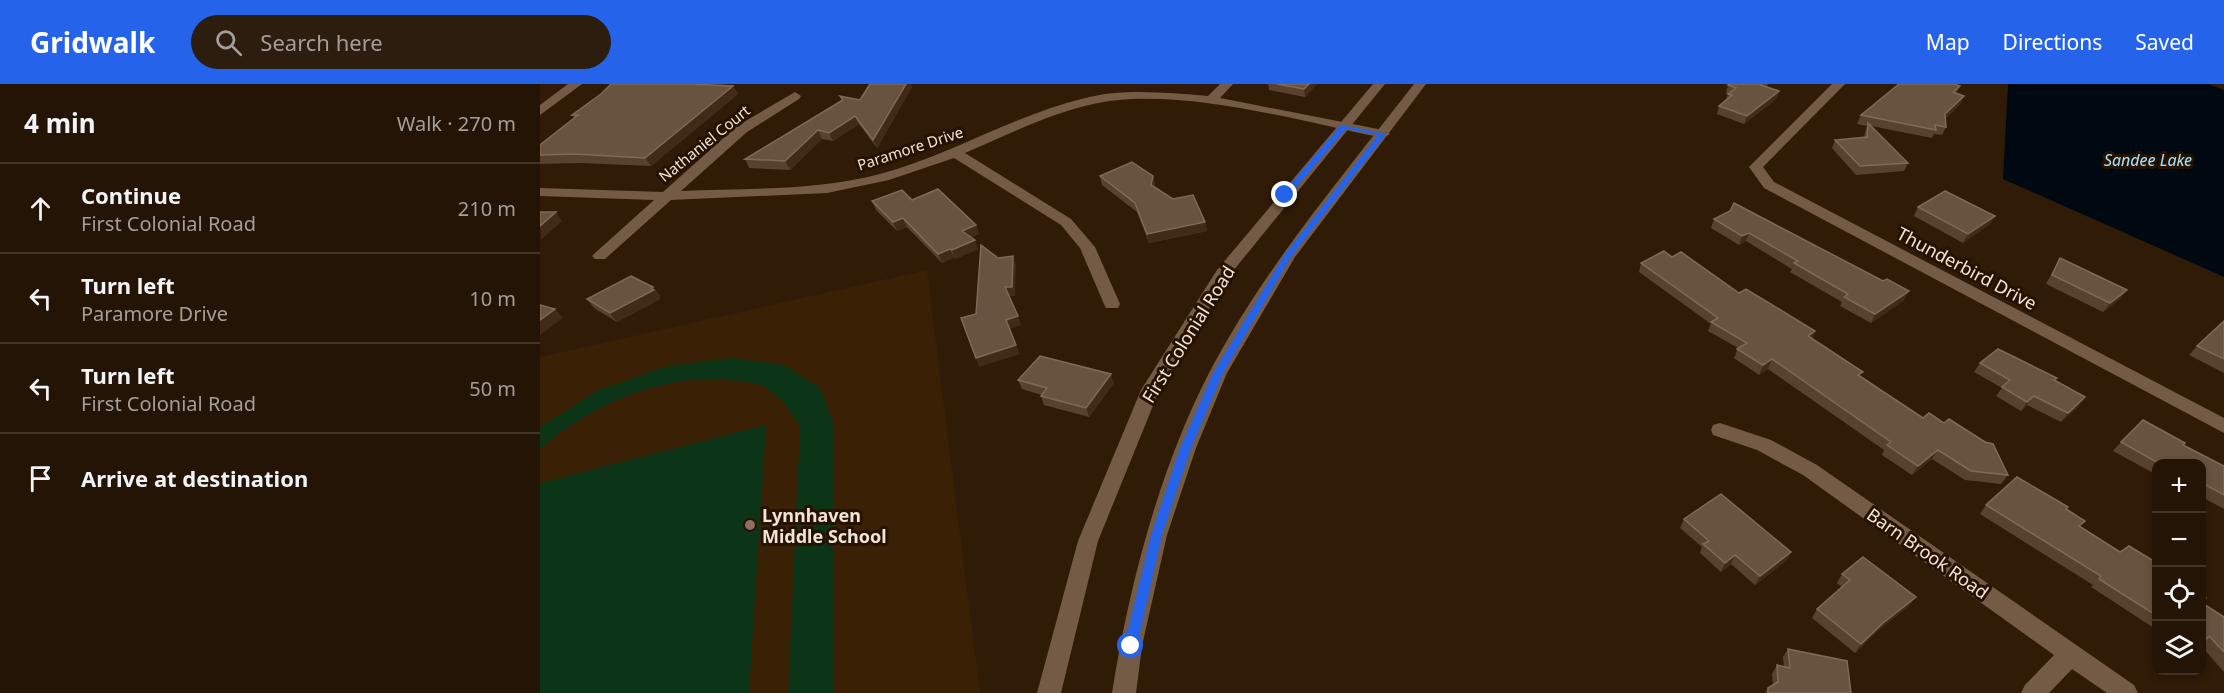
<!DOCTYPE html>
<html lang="en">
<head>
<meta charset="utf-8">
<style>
	body { margin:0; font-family:"Noto Sans",sans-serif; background:#2c1d0f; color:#f1f3f6 }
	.controls { position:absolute; right:18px; bottom:18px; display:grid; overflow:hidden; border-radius:12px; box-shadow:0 3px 9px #0003 }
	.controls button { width:54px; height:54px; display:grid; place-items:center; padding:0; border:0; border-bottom:2px solid #413327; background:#241405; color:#f1f3f6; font:30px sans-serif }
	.stop { position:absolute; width:18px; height:18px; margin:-14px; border:4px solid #2563eb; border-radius:50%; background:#fff }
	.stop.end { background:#2563eb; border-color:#fff; box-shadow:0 2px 6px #0008 }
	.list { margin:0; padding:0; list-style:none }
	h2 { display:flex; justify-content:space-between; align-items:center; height:78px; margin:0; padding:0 24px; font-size:26px }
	h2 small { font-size:20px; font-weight:400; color:#a39e9a }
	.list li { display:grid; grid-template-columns:39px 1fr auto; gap:18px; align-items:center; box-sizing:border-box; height:90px; padding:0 24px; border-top:2px solid #413327 }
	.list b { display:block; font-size:22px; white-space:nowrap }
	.list p { margin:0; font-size:20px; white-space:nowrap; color:#a39e9a }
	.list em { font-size:20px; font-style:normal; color:#a39e9a }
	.icon { flex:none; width:33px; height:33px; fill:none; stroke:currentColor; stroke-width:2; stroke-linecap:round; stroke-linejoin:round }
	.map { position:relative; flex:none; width:1684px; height:609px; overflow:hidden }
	header { display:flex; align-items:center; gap:36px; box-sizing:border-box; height:84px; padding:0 30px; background:#2563eb; color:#fff }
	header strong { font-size:28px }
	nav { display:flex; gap:33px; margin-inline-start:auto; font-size:21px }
	.search { width:420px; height:54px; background:#2c1d0f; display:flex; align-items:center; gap:15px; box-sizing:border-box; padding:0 21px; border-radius:33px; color:#a39e9a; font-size:22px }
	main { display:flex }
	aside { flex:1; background:#241405 }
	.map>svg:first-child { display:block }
	.built { fill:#3a2005 }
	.green { fill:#0c3416 }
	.water { fill:#000912 }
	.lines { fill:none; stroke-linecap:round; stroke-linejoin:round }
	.street { fill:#745b46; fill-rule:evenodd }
	.secondary { fill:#745b46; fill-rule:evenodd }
	.wall { fill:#58422e }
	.shaded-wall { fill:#412b17 }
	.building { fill:#685340; stroke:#7e6a58; stroke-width:1.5 }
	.route { fill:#2563eb }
	.education-dot { fill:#8d6e63; stroke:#261200; stroke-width:2 }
	.labels { text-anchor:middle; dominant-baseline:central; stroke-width:6; stroke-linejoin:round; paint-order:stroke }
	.far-street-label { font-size:15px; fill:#f1e3d7; stroke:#261200 }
	.far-water-label { font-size:16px; font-style:italic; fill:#a7e2fe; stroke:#261200 }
	.street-label { font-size:18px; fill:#f1e3d7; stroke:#261200 }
	.poi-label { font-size:18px; font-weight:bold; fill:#f1e3d7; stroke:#261200; text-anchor:start }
</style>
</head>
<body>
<header>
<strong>Gridwalk</strong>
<div class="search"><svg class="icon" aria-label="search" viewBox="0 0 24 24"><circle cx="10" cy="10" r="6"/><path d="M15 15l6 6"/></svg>Search here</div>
<nav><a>Map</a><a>Directions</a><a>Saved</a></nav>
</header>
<main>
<aside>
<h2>4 min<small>Walk · 270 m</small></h2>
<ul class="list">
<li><svg class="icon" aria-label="ahead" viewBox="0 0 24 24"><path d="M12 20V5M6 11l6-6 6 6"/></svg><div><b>Continue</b><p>First Colonial Road</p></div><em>210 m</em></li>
<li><svg class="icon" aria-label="left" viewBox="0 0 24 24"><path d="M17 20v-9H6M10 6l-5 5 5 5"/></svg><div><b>Turn left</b><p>Paramore Drive</p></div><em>10 m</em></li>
<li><svg class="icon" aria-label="left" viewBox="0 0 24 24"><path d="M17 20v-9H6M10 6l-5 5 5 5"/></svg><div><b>Turn left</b><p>First Colonial Road</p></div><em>50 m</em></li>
<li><svg class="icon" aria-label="arrive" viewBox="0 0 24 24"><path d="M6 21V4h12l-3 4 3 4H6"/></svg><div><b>Arrive at destination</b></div></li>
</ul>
</aside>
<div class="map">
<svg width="1684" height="609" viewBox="0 0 1684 609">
	<rect width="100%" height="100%" fill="#301b07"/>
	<polygon class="built" points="387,186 440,609 0,609 0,273"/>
	<g class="green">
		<path d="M191,274L244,281L280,304L294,341V609H248L260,343C250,325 239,310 220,301C214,298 204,298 197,297C129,286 50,320 0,365V343L59,306L128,282Z"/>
		<polygon points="226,341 209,609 0,609 0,399"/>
	</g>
	<polygon class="water" points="1468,0 1668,0 1684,6 1684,193 1463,95"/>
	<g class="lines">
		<g class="street">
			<polygon points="28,0 42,0 0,31 0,21"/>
			<path d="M680,0H693L680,14L843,46L850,50L843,54C759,37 632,0 549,21C506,31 465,52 425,69L531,135L555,163L580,220L578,224H566L564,220L540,164L521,141L414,74L349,96L287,109L131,116L65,175H55L52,172L55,169L114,116L0,112V104L123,108L197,42L255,8L261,12L259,15L207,48L141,107C207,104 276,107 340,90C411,71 474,31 545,14C585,4 627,9 668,12Z"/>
			<polygon points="1292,0 1305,0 1223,83 1234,98 1684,334 1684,349 1224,104 1209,83"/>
			<polygon points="1180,339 1231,356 1277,381 1594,601 1598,609 1567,609 1532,585 1509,609 1481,609 1485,601 1514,571 1263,391 1217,366 1173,351 1171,346 1173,341"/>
		</g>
		<g class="secondary">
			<polygon points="833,0 845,0 689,192 619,307 558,457 521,609 497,609 538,457 601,306 677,186"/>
			<path d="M874,0H886L755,173L687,289L656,364L627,451L602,562L596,609H572C589,502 619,386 669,289C724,184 802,93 874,0Z"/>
		</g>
	</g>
	<g class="wall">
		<polygon points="728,0 777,0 765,13 729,6"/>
		<polygon points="1190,0 1229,0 1226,2 1239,7 1236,15 1204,40 1177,30 1179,22 1186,16 1188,10 1186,9 1188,1"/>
		<polygon points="193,2 198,10 111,82 40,79 0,80 0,61 34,34 32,31 61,10"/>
		<polygon points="1420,2 1416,9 1424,12 1420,20 1406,34 1406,43 1402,51 1394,50 1392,54 1331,42 1368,79 1364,87 1316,91 1292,64 1295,56 1324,54 1325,48 1327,42 1317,40 1321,31"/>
		<polygon points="372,3 337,64 319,40 293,57 282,55 250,86 209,84 205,75 302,16 300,12 320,16"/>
		<polygon points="560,92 613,92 615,101 614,103 665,138 667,147 609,159 597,128 562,101"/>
		<polygon points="372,116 436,141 439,150 431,153 438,165 415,175 414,173 402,179 367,143 357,147 336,126 332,117"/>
		<polygon points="1378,123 1455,132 1450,140 1423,159 1374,132"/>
		<polygon points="1190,127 1364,216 1331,239 1300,222 1302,218 1250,188 1252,185 1206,157 1199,161 1171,144 1174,135"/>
		<polygon points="1132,173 1199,209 1275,247 1272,255 1321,293 1468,391 1461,400 1425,396 1392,375 1372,391 1342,371 1344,366 1228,285 1219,291 1194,274 1198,264 1168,247 1171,240 1099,188 1101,179"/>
		<polygon points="1520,174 1580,215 1563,228 1506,200 1515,183"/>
		<polygon points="113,203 120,212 119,213 120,215 77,238 54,224 47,215"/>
		<polygon points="1684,237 1684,289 1649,271 1657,262"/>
		<polygon points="1440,279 1515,297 1539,322 1521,338 1487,321 1481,327 1456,312 1462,304 1434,288"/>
		<polygon points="478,296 574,299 549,333 504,321 501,312 502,311 482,305"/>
		<polygon points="1581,358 1643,361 1684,382 1684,425 1662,413 1662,380 1617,380 1617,391 1573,367"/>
		<polygon points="1446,421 1526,425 1540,443 1580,468 1617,479 1617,546 1551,503 1553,501 1440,430"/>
		<polygon points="1144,435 1251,468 1246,477 1215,501 1191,480 1181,488 1160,469 1162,463 1140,444"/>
		<polygon points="1302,490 1369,522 1337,547 1315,569 1272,534 1277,525 1302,503 1297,499"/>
		<polygon points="1662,519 1684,533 1684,588 1662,563"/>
		<polygon points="1248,565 1311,609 1225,609 1228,604 1233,602 1232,590 1237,581 1244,583 1243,573"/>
	</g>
	<g class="shaded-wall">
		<polygon points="366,0 371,0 372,3 337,64 333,56"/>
		<polygon points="769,0 777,0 765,13 764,5"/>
		<polygon points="193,2 198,10 111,82 105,74"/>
		<polygon points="1239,7 1236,15 1204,40 1207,32"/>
		<polygon points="1424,12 1420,20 1401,38 1405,30"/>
		<polygon points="315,32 319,40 293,57 289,49"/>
		<polygon points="278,46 282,55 250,86 245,77"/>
		<polygon points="613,92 615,101 612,110 611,101"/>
		<polygon points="16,128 22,137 1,156 0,142"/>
		<polygon points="1455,132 1450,140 1423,159 1428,150"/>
		<polygon points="363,134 367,143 357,147 353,138"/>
		<polygon points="665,138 667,147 609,159 607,150"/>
		<polygon points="436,141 439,150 426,156 422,147"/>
		<polygon points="1209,149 1206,157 1199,161 1202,152"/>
		<polygon points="435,156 438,165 415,175 412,166"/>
		<polygon points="410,165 414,173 402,179 398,170"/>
		<polygon points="473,172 476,181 475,212 469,212 465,203"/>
		<polygon points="113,203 120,212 119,213 120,215 77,238 70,229"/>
		<polygon points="1587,206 1580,215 1563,228 1570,219"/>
		<polygon points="1369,207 1364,216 1331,239 1335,230"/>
		<polygon points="15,225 23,234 0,251 0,236"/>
		<polygon points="478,232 481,241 470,245 466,236"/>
		<polygon points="1275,247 1271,256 1268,252"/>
		<polygon points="476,261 480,270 439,283 436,274"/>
		<polygon points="1232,275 1228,285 1219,291 1223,281"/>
		<polygon points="571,290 574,299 549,333 546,324"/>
		<polygon points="1494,312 1487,321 1481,327 1487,318"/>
		<polygon points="1545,313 1539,322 1521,338 1528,329"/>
		<polygon points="1398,366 1392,375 1372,391 1378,382"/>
		<polygon points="1251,468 1246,477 1215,501 1220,492"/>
		<polygon points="1195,471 1191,480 1181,488 1185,479"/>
		<polygon points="1376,513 1369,522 1337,547 1315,569 1321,560 1343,539"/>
	</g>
	<g class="building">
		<polygon points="71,0 152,0 193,2 105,74 34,70 0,71 0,61 38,31 32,31 61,10"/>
		<polygon points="330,0 366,0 333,56 315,32 289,49 278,46 245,77 205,75 303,16 300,12 320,16"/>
		<polygon points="737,0 769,0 764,5"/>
		<polygon points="1190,0 1222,0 1221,1 1239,7 1207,32 1179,22 1192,11 1188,10 1196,4 1188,1"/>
		<polygon points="1359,0 1414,0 1420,2 1413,8 1424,12 1405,30 1406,43 1395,41 1396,46 1321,31"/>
		<polygon points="1328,39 1368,79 1320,82 1295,56 1327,53"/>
		<polygon points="592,78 613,92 611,101 633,115 653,111 665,138 607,150 595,119 560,92"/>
		<polygon points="398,105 436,141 422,147 435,156 412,166 410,165 398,170 363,134 353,138 332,117 362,106 372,116"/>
		<polygon points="1405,107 1455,132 1428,150 1378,123"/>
		<polygon points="1194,119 1343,197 1347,195 1369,207 1335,230 1304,213 1308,210 1254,179 1258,177 1209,149 1202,152 1174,135 1190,127"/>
		<polygon points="0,128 16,128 0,142"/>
		<polygon points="441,161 458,174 473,172 472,203 465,203 478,232 466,236 476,261 436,274 421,234 436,230"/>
		<polygon points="1124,167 1132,173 1141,168 1199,209 1206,205 1275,247 1268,252 1323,288 1318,291 1383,334 1389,329 1404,339 1409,335 1445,358 1453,360 1468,391 1431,387 1398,366 1378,382 1347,361 1351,358 1232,275 1223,281 1197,265 1207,259 1171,238 1178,234 1101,179"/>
		<polygon points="1520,174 1587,206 1570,219 1512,191"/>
		<polygon points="91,192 113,203 111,204 114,206 70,229 47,215"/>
		<polygon points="0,221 15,225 0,236"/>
		<polygon points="1684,237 1684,275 1657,262"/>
		<polygon points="1458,265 1517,294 1514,296 1545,313 1528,329 1494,312 1487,318 1462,303 1470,296 1440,279"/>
		<polygon points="500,272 571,290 546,324 501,312 507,304 478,296"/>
		<polygon points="1603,336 1645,359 1643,361 1684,382 1684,411 1662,399 1662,380 1620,380 1581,358"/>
		<polygon points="1477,393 1528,423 1526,425 1545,437 1539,442 1580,468 1589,462 1617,479 1617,532 1559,495 1561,492 1446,421"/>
		<polygon points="1181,410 1251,468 1220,492 1195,471 1185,479 1163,460 1169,457 1144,435"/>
		<polygon points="1323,473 1376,513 1343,539 1321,560 1277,525 1310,496 1302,490"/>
		<polygon points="1662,511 1666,514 1662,519"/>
		<polygon points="1662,519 1684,533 1684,568 1669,552 1662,561"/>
		<polygon points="1248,565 1307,577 1311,609 1228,609 1228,604 1238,598 1237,581 1250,584"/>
	</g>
	<polygon class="route" points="801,41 846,50 751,173 683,289 651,364 622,451 597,562 595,566 586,566 584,562 611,451 640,364 673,289 745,170 838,51 806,45 748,113 742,113 742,110"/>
	<circle class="education-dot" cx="210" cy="441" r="6"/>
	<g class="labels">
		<g class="far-street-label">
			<text transform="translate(164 59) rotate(-39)">Nathaniel Court</text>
			<text transform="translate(370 64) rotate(-18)">Paramore Drive</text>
		</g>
		<g class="far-water-label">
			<text x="1608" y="76">Sandee Lake</text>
		</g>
		<g class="street-label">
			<text transform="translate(1427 184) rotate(28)">Thunderbird Drive</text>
			<text transform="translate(648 250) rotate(-58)">First Colonial Road</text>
			<text transform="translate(1388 469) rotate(35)">Barn Brook Road</text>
		</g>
		<g class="poi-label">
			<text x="222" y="431">Lynnhaven<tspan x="222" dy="21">Middle School</tspan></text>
		</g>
	</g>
</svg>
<div class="controls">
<button>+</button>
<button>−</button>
<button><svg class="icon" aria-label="locate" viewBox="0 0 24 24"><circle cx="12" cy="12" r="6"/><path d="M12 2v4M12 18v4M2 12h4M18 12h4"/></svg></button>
<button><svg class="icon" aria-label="layers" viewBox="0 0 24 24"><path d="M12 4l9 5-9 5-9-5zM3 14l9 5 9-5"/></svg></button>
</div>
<div class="stop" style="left:591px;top:562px"></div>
<div class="stop end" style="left:745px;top:111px"></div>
</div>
</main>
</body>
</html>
